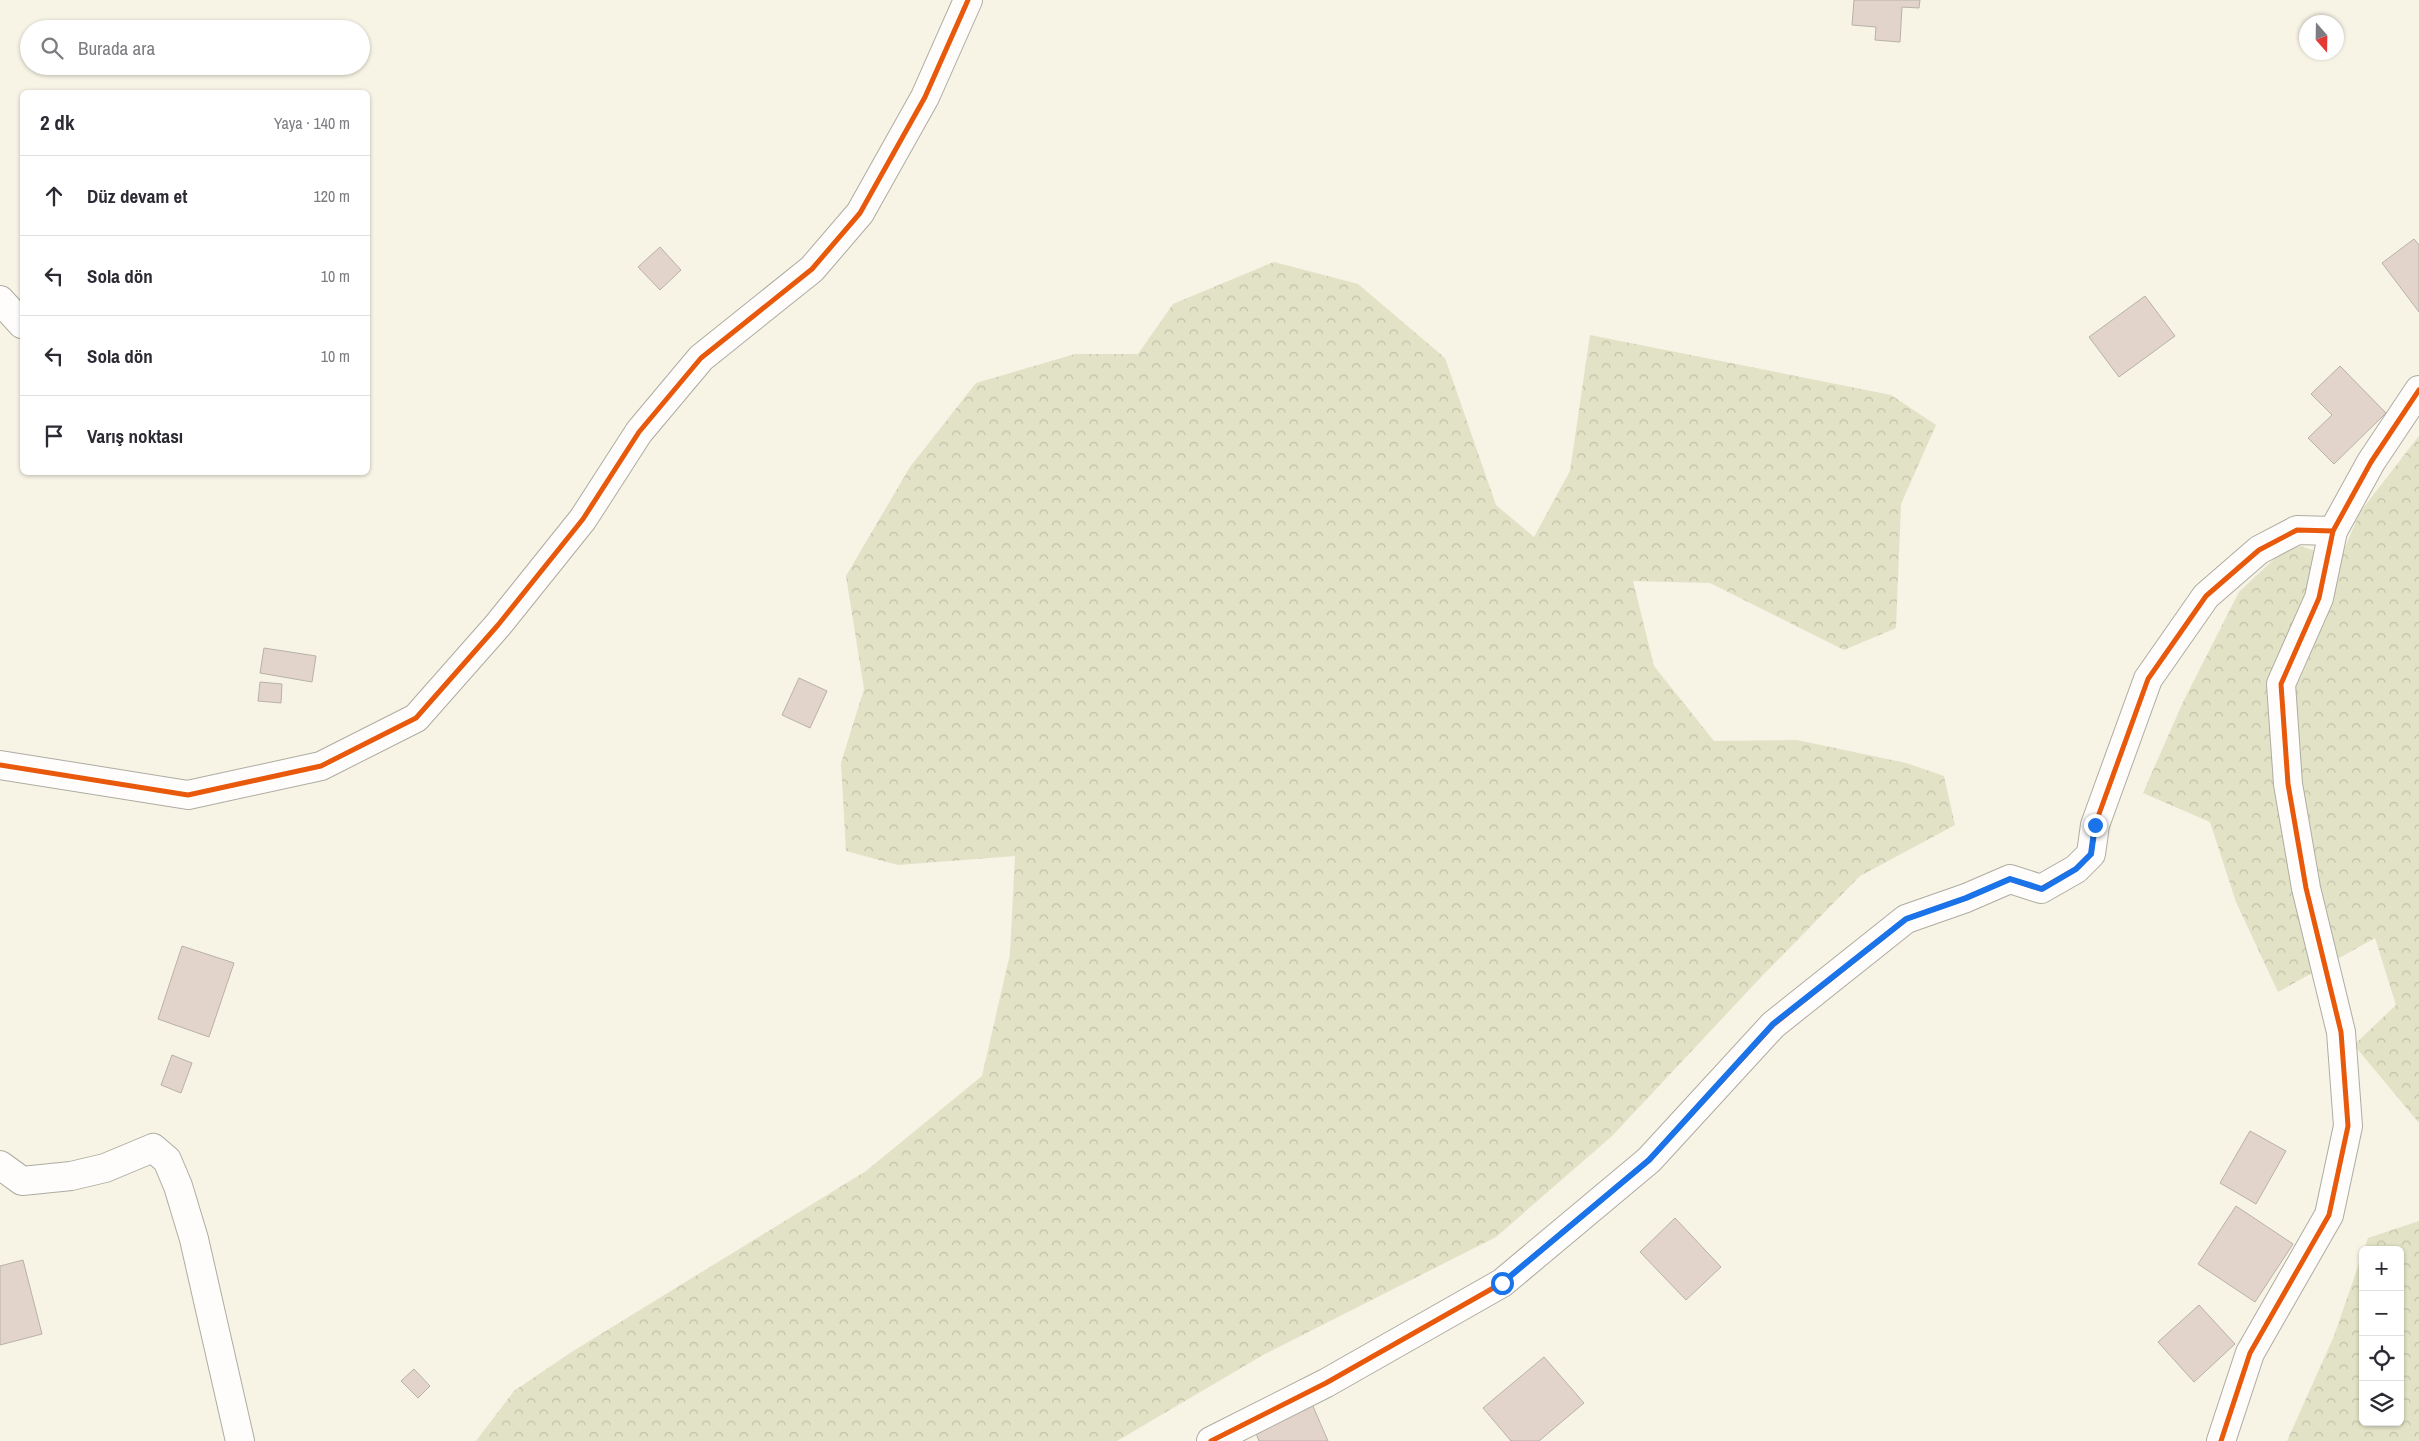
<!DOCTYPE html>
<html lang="tr">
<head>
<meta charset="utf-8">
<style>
	body { margin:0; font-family:"Archivo Narrow",sans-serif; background:#f7f7f7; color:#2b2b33 }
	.controls { position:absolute; right:15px; bottom:15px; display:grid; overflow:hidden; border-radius:8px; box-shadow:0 1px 4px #0004 }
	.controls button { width:45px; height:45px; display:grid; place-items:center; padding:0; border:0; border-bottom:1px solid #e1e1e2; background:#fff; color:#2b2b33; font:25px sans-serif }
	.compass { position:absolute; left:2299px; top:15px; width:45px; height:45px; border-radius:50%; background:#fff; box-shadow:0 1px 4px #0004; rotate:160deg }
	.stop { position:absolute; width:15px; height:15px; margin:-11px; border:4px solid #1a73e8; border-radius:50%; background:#fff }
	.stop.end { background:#1a73e8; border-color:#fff; box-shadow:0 1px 5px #0008 }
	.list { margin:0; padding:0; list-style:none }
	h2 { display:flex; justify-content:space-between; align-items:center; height:65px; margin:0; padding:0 20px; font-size:21px }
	h2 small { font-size:16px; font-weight:400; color:#7c7c81 }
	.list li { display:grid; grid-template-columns:32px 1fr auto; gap:15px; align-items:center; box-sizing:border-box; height:80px; padding:0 20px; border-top:1px solid #e1e1e2 }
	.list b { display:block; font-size:19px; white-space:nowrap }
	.list em { font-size:16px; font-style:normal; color:#7c7c81 }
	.icon { flex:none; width:28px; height:28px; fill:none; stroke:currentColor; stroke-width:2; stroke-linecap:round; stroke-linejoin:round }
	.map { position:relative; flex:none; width:2419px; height:1441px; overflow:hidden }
	.search { position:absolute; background:#fff; box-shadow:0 1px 4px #0004; left:20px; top:20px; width:350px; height:55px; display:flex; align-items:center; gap:12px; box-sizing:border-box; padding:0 18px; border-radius:28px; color:#7c7c81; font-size:19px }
	.panel { position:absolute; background:#fff; box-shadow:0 1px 4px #0004; left:20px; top:90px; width:350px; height:385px; border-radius:8px }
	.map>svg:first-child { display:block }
	.forest { fill:url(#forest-crowns) }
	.building { fill:#e3d4cb; stroke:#b8b1a9 }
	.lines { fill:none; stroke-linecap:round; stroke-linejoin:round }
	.minor-casing { stroke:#aeaca1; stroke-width:30 }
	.minor { stroke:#fefdfb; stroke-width:28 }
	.cycleway-casing { stroke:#fff; stroke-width:8 }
	.cycleway { stroke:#e8590c; stroke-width:5 }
	.route { stroke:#1a73e8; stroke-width:6 }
</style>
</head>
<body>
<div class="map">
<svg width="2419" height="1441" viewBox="0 0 2419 1441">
	<defs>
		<pattern id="forest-crowns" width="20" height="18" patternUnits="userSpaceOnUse" patternTransform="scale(1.25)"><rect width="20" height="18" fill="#e2e2c6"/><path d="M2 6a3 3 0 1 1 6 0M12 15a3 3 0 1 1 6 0" fill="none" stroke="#c2c1a9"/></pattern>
	</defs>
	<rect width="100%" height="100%" fill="#f7f3e5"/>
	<g class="forest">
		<polygon points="1274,262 1358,284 1445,358 1496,505 1534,537 1570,471 1590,335 1891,395 1936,425 1901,504 1896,628 1844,650 1710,583 1633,581 1654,666 1714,741 1797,740 1906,763 1944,776 1955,825 1860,876 1763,975 1612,1136 1496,1237 1263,1355 1117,1441 476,1441 514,1391 570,1353 866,1171 982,1076 1010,954 1015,856 898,865 846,851 841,763 864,689 846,576 910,467 976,383 1075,354 1138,354 1173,304"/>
		<polygon points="2419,436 2419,1123 2354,1045 2396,1005 2375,938 2278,992 2236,902 2210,822 2143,793 2183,702 2239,592 2291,543 2340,559 2360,512"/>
		<polygon points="2419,1221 2419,1441 2287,1441 2334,1336 2363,1252 2363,1422 2400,1422 2400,1250 2364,1250 2368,1238"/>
	</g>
	<g class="building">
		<polygon points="1854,0 1920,0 1919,8 1902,7 1900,42 1875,40 1876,27 1852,25"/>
		<polygon points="2414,239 2419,245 2419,312 2382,263"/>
		<polygon points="660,247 681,270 660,290 638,267"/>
		<polygon points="2145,296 2175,336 2119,377 2089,337"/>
		<polygon points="2340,366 2386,413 2334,464 2308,438 2332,415 2311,394"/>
		<polygon points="264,648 316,656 312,682 260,673"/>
		<polygon points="799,678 827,691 810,728 782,715"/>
		<polygon points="260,682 282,684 281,703 258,701"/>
		<polygon points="182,946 234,963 209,1037 158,1019"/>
		<polygon points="172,1055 192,1063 181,1093 161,1085"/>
		<polygon points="2250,1131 2286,1151 2256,1204 2220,1183"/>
		<polygon points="2236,1206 2293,1244 2255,1302 2198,1264"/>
		<polygon points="1675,1218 1721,1267 1686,1300 1640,1252"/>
		<polygon points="23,1260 42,1334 0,1345 0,1266"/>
		<polygon points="2199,1305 2235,1344 2194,1382 2158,1342"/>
		<polygon points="1544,1357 1584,1403 1539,1441 1511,1441 1483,1408"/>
		<polygon points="414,1369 430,1386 418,1398 401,1381"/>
		<polygon points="1312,1404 1328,1441 1259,1441 1254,1428"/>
	</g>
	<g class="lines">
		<defs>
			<g id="minor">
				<polyline points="0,300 22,324"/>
				<polyline points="0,765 188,795 321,766 416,718 498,625 583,519 639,432 701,358 812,269 860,213 925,97 968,0"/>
				<polyline points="0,1165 22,1181 71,1176 105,1168 153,1148 167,1160 178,1186 194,1239 240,1441"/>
				<polyline points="1211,1441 1326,1383 1502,1283 1649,1160 1773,1025 1906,919 1966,898 2010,879 2041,889 2076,869 2091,854 2095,825 2148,679 2206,596 2259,550 2297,530 2333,531"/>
				<polyline points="2221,1441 2250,1353 2329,1215 2348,1126 2341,1032 2306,888 2288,784 2281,684 2319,598 2333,531 2371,462 2419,390"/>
			</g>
		</defs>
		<use href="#minor" class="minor-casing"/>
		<use href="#minor" class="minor"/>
		<defs>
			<g id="cycleway">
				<polyline points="0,765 188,795 321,766 416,718 498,625 583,519 639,432 701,358 812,269 860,213 925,97 968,0"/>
				<polyline points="1211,1441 1326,1383 1502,1283 1649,1160 1773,1025 1906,919 1966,898 2010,879 2041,889 2076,869 2091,854 2095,825 2148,679 2206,596 2259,550 2297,530 2333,531"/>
				<polyline points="2221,1441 2250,1353 2329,1215 2348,1126 2341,1032 2306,888 2288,784 2281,684 2319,598 2333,531 2371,462 2419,390"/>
			</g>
		</defs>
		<use href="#cycleway" class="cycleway-casing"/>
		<use href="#cycleway" class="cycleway"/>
	</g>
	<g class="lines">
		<polyline class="route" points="1502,1283 1649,1160 1773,1024 1906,919 1966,898 2010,879 2042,889 2076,869 2091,854 2095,825"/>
	</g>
</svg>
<div class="controls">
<button>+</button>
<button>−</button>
<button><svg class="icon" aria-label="locate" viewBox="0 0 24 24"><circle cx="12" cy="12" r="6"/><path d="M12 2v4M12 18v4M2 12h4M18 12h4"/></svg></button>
<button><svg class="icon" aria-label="layers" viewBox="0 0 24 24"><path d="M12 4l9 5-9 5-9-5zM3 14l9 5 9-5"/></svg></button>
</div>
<svg class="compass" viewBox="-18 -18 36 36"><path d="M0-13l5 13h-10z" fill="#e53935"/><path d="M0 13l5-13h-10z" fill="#7c7c81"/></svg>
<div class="stop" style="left:1502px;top:1283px"></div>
<div class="stop end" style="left:2095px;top:825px"></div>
<div class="search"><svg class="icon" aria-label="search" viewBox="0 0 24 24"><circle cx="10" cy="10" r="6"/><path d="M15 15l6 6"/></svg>Burada ara</div>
<section class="panel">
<h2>2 dk<small>Yaya · 140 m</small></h2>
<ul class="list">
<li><svg class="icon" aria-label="ahead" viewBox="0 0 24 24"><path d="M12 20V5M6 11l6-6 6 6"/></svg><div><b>Düz devam et</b></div><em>120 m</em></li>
<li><svg class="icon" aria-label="left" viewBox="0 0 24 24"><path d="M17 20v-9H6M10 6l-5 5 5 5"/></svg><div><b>Sola dön</b></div><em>10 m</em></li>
<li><svg class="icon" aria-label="left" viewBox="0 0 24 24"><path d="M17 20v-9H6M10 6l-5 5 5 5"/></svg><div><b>Sola dön</b></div><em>10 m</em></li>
<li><svg class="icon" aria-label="arrive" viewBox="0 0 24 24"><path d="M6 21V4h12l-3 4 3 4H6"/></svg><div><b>Varış noktası</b></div></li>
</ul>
</section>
</div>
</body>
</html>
